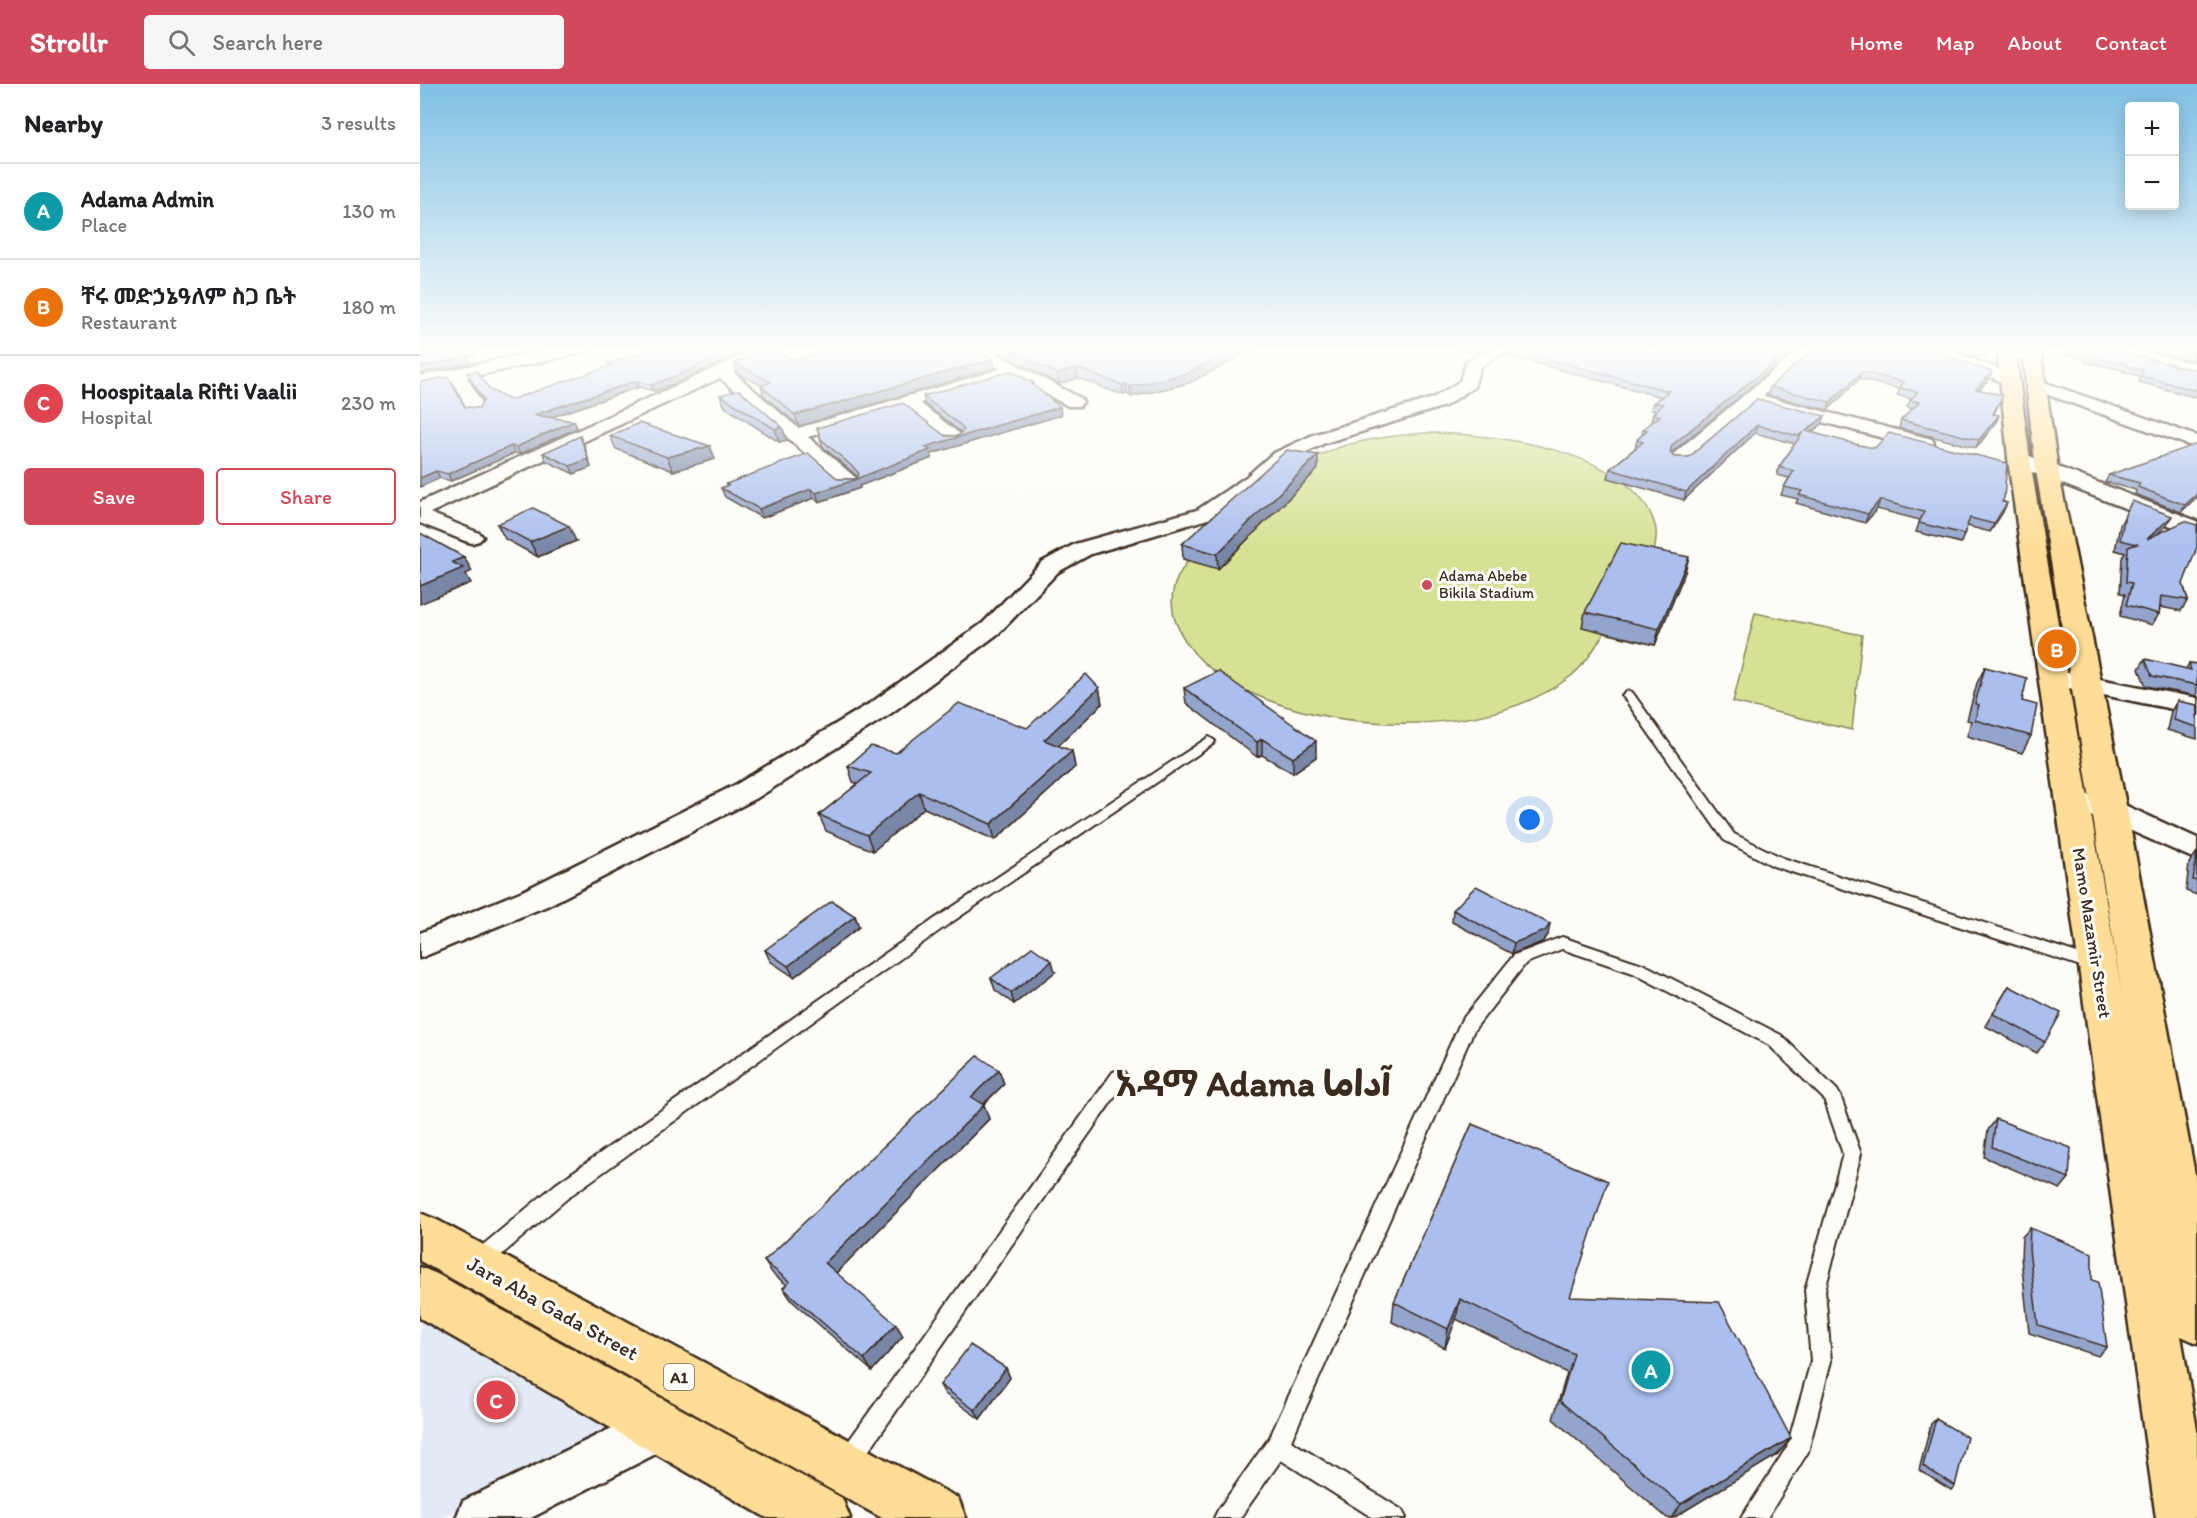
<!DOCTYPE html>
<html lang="en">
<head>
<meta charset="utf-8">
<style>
	body { margin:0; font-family:Itim,"Playpen Sans Arabic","Noto Sans Ethiopic",sans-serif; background:#f6f6f6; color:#202124 }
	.controls { position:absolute; right:18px; top:18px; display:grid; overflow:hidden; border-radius:6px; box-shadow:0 3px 15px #0003 }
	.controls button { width:54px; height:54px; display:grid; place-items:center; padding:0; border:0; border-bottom:2px solid #e0e0e0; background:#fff; color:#202124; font:30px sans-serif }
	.you { position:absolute; left:1110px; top:736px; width:21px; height:21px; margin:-15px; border:4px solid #fff; border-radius:50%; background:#1a73e8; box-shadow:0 0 0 9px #1a73e833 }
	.badge { display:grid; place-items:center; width:39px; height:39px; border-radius:50%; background:#d1495b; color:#fff; font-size:20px; font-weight:700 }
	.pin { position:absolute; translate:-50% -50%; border:3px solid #fff; box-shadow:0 2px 6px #0006 }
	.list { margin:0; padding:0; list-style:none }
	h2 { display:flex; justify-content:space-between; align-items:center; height:78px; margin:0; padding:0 24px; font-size:26px }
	h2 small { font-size:20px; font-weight:400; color:#757577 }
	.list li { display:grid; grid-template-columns:39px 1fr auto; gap:18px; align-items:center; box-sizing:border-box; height:96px; padding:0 24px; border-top:2px solid #e0e0e0 }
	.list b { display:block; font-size:22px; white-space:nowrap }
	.list p { margin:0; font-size:20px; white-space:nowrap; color:#757577 }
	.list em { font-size:20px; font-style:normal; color:#757577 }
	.actions { display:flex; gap:12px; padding:18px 24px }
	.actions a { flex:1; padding:14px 0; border:2px solid #d1495b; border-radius:6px; text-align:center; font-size:21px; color:#d1495b }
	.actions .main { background:#d1495b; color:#fff }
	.icon { flex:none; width:33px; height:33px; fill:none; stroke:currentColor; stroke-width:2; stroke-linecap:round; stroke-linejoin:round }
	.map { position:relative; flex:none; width:1777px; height:1434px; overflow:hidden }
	header { display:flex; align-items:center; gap:36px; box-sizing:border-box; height:84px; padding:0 30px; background:#d1495b; color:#fff }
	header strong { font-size:28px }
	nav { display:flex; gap:33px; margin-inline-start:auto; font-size:21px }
	.search { width:420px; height:54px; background:#f6f6f6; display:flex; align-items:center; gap:15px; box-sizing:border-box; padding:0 21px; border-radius:6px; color:#757577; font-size:22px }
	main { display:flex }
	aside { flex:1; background:#fff }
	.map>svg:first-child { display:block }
	.built { fill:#e4eaf4 }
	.green { fill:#d6e194; stroke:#888659; stroke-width:1.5 }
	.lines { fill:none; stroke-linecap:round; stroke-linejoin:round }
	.lane-casing { stroke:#3b2a1e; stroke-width:4 }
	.street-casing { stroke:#3b2a1e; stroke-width:5 }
	.secondary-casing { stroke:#3b2a1e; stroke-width:5 }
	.primary-casing { stroke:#3b2a1e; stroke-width:5 }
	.lane { fill:#fdfcf7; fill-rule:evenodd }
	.street { fill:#fdfcf7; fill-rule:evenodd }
	.secondary { fill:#fdfcf7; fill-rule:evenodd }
	.primary { fill:#fedd96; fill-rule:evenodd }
	.wall { fill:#93a4cd; stroke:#3b2a1e; stroke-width:1.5 }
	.shaded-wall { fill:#7886a7; stroke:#3b2a1e; stroke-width:1.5 }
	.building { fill:#abbfee; stroke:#3b2a1e; stroke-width:1.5 }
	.poi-dot { fill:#d1495b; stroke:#fdfcf7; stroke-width:2 }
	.labels { text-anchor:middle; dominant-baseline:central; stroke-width:6; stroke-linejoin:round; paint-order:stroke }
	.far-poi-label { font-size:15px; fill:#3b2a1e; stroke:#fdfcf7; text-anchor:start }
	.shield { fill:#fdfcf7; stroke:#75695f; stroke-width:1.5 }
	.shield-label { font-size:16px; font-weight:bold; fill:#3b2a1e }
	.street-label { font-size:18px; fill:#3b2a1e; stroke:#fdfcf7 }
	.near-street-label { font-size:21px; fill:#3b2a1e; stroke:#fdfcf7 }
	.near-town-label { font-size:36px; font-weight:bold; fill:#3b2a1e; stroke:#fdfcf7 }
</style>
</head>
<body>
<header>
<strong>Strollr</strong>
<div class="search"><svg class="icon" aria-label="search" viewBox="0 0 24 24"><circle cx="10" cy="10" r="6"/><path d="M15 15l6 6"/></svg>Search here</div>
<nav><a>Home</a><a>Map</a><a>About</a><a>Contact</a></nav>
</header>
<main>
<aside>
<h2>Nearby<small>3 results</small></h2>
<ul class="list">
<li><span class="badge" style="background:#0f9aa8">A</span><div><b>Adama Admin</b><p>Place</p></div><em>130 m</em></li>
<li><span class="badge" style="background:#e8710a">B</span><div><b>ቸሩ መድኃኔዓለም ስጋ ቤት</b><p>Restaurant</p></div><em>180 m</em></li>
<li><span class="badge" style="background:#e0444e">C</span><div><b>Hoospitaala Rifti Vaalii</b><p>Hospital</p></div><em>230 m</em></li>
</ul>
<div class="actions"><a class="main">Save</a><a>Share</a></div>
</aside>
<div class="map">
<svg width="1777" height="1434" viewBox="0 0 1777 1434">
	<rect width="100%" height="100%" fill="#fdfcf7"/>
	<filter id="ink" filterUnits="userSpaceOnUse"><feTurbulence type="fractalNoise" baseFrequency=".0167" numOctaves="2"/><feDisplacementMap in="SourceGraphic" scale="12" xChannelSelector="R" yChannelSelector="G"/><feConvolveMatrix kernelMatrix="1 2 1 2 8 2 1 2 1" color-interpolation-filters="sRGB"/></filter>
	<g filter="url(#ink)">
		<polygon class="built" points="0,1232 33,1254 99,1285 204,1347 22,1434 0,1434"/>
		<g class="green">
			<path d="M1006,349C1071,349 1209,365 1234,438C1239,450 1234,461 1234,474C1233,503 1234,532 1235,561L1184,549C1174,565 1166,580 1151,592C1097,634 1017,643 951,638C885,633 779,607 755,536C748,513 754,495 768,477L763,475L868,379C889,378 906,367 926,361C953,354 979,351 1006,349Z"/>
			<polygon points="1335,529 1442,551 1432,646 1313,618"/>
		</g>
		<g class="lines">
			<defs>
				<g id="lane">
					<polygon points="1208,607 1212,608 1314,750 1363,774 1682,877 1684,881 1682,885 1676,887 1353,782 1304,756 1202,611"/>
					<polygon points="789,653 795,657 793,660 526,842 150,1112 66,1184 59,1187 52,1184 49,1177 52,1170 136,1100 516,834"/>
					<polygon points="1142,853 1225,881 1361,951 1417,1006 1420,1011 1441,1070 1405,1206 1411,1277 1388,1368 1347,1434 1321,1434 1367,1363 1391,1277 1385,1206 1423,1070 1404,1015 1349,961 1213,889 1142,865 1106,879 1054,946 871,1357 982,1426 986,1434 953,1434 861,1376 820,1434 794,1434 798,1426 850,1353 1041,937 1094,871"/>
					<polygon points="699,986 705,988 708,993 705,998 436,1385 428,1388 420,1385 417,1377 420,1369 693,988"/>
				</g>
				<g id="street">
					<polygon points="339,264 360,264 358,267 313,288 378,344 581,285 548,267 546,264 566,264 660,314 663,318 660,322 648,322 593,292 500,319 540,350 543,354 540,358 528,358 485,324 388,353 436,394 439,398 436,402 422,402 300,294 10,429 59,449 63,453 59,457 52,459 45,457 0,439 0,418"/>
					<polygon points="1072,264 1092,264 1060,283 1054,303 1025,322 905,359 866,378 840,401 791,434 671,470 638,488 579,549 470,630 337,714 127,822 0,874 0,849 105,806 317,700 452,618 563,539 622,478 655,460 777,426 826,393 852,370 893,351 1013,314 1040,297 1046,278"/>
					<polygon points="1381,264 1398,264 1343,312 1512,355 1514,359 1512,363 1505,365 1334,320 1266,379 1252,379 1250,375 1252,371"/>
					<polygon points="1499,264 1521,264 1597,291 1599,295 1591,300 1585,299 1501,267"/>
					<polygon points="1678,264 1706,264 1777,280 1777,290 1680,267"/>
					<polygon points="37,285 43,287 65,324 62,328 50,328 47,324 29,290"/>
					<polygon points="1615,295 1777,352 1777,364 1609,304 1607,300 1609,296"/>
					<polygon points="1633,586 1777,614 1777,630 1624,599 1620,594 1624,589"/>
					<polygon points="1652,707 1700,719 1777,754 1777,776 1682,734 1642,724 1638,717 1642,710"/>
					<polygon points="241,1320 257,1327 264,1343 257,1359 111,1434 36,1434 43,1417"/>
				</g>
				<g id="secondary">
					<polygon points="135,264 170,264 167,268 161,269 0,304 0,292"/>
					<path d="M1575,264C1589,264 1613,261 1622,274L1620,278L1613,280L1578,268Z"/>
					<polygon points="1599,368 1777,437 1777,452 1591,380 1588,375 1591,370"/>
				</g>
				<g id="primary">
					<polygon points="1577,264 1595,264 1611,383 1702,910 1616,386 1602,264 1620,264 1638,386 1707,726 1777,1101 1777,1259 1761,1252 1777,1346 1777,1434 1736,1434 1589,383"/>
					<polygon points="0,1129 17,1136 538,1414 546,1434 462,1434 0,1177"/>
					<polygon points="0,1183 17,1190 422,1414 430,1434 347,1434 0,1234"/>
				</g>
			</defs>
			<use href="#lane" class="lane-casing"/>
			<use href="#street" class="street-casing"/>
			<use href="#secondary" class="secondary-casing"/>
			<use href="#primary" class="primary-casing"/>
			<use href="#lane" class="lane"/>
			<use href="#street" class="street"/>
			<use href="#secondary" class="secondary"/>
			<use href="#primary" class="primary"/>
		</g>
		<g class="wall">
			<polygon points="570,264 681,264 680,265 686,267 814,274 814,276 769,299 711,313 707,310 703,311 658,294 639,300"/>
			<polygon points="1032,264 1068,264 1056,270"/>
			<polygon points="1086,264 1246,273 1253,269 1235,264 1378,264 1251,369 1254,373 1269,373 1337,315 1402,340 1392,348 1587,419 1583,428 1570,448 1547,442 1541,459 1496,448 1500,436 1457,425 1445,439 1376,419 1378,415 1361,411 1364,403 1369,394 1357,391 1359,383 1375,360 1335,349 1264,416 1188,394 1190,385 1215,364 1217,356 1222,351 1223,345 1231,338 1233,330 1236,327 1231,326 1233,319 1241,313 1085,271"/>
			<polygon points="1395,264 1572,288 1569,295 1559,306 1580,318 1574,330 1576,339 1556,364 1479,344 1481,336 1493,325 1487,323 1491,315 1477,311 1480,305 1439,295 1408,326 1348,311 1350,303"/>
			<polygon points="1527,264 1568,264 1565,271 1557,274"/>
			<polygon points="1647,264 1777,286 1777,312 1774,313 1719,298 1720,292 1703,288 1704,286 1664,278 1665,275 1644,270"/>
			<polygon points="1716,264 1777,264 1777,273 1771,276"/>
			<polygon points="573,275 575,284 379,342 344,312 341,301 317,289 314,279 376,276"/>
			<polygon points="188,279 261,297 234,307 219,303 129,334 154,337 157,344 100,370 95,369 31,397 20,394 0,403 0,298 45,323 59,324 63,317 47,289 70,306 90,316 190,283"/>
			<polygon points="615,303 641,331 511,370 512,374 439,402 440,404 399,418 394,414 342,434 305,413 301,404 307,402 306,400 418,395 436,395 437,392 403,363 397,344 538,352 542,349 505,320 503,312"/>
			<polygon points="300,311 362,343 367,356 359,358 305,323"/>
			<polygon points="190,352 290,362 295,375 253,387 196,365"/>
			<polygon points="164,360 171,383 154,390 126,377 123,369"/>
			<polygon points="898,385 798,485 763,475 762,460"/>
			<polygon points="1689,391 1777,413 1761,428 1715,410 1716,406 1685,398"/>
			<polygon points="1712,417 1746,442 1738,450 1763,500 1768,516 1761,527 1740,523 1739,530 1732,541 1700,532 1705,510 1700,509 1702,474 1705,469 1695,466 1700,441"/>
			<polygon points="77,440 156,457 118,473 85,455"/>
			<polygon points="1265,488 1235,561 1162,543 1165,528"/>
			<polygon points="1725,575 1766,585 1769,579 1777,580 1777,612 1726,602 1719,585"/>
			<polygon points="1565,583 1602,617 1611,652 1602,669 1547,652 1551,637 1547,636 1557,599"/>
			<polygon points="679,604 682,620 638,662 652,667 655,683 575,756 504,724 453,767 406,747 399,731 438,700 433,698 428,682 476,669 607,644"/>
			<polygon points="764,604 896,673 873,689 842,671 837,673 766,619"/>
			<polygon points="1757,617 1777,621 1777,655 1747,646 1751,627"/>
			<polygon points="1777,768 1777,811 1766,807 1769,779"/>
			<polygon points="1033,826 1128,851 1122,858 1092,870 1032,838"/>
			<polygon points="435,832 439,843 374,893 350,877 345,866"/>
			<polygon points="635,888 594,920 575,906 571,894"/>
			<polygon points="1589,902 1625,958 1617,969 1565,942"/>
			<polygon points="579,986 584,1000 563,1021 564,1021 569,1035 416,1189 483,1252 452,1287 372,1217 363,1204 367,1201 353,1190 344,1177"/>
			<polygon points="1576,1035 1649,1094 1640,1105 1564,1073 1568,1046"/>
			<polygon points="1052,1040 1150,1213 1371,1354 1357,1371 1253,1434 1247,1434 1133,1335 1147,1289 1036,1235 1025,1264 972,1238 974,1218"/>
			<polygon points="1610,1144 1672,1196 1687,1263 1678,1272 1609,1249 1601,1174 1602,1153"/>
			<polygon points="586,1284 590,1294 560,1335 525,1310 520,1301"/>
			<polygon points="1516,1335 1535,1402 1531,1406 1499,1386 1511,1340"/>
		</g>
		<g class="shaded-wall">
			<polygon points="49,264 67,264 53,267 55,271 48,273 51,279 0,290 0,283 44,267"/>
			<polygon points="317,264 333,264 261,297 234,307 231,301"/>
			<polygon points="816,264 837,264 814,274 814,276 769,299 711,313 710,303"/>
			<polygon points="1056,264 1068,264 1056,270"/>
			<polygon points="1372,264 1378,264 1251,369 1250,368 1252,361"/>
			<polygon points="1568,264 1565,271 1557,274 1560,267"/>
			<polygon points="1777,269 1777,273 1771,276 1774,271"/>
			<polygon points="573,275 575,284 379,342 375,331"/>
			<polygon points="657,284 658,294 639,300 637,290"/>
			<polygon points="1442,288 1439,295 1408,326 1410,318"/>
			<polygon points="1572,288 1569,295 1553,313 1556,305"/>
			<polygon points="216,297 219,303 117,338 114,331"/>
			<polygon points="706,300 707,310 703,311 702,301"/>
			<polygon points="640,323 641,331 511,370 512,374 439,402 440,404 399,418 396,409 436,395 505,363"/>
			<polygon points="1579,331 1576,339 1556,364 1559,356"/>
			<polygon points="1405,332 1402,340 1383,354 1386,347"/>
			<polygon points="154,337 157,344 100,370 96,363"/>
			<polygon points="1337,341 1335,349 1264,416 1266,408"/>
			<polygon points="362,343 367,356 359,358 355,345"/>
			<polygon points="160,352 171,383 154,390 150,382"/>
			<polygon points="91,362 95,369 31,397 28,390"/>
			<polygon points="290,362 295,375 253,387 247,373"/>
			<polygon points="898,371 898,385 798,485 797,470"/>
			<polygon points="16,387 20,394 0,403 0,394"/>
			<polygon points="391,405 394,414 342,434 339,425"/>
			<polygon points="1777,410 1777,413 1761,428 1765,421"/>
			<polygon points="1460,416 1457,425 1445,439 1448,430"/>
			<polygon points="1587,419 1583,428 1570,448 1574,440"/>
			<polygon points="1752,432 1746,442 1721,465 1727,455"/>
			<polygon points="149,442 156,457 118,473 110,458"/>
			<polygon points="44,473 52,487 46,490 51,499 0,520 0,502 32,478"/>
			<polygon points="1269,473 1265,488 1235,561 1239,545"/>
			<polygon points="679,604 682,620 627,672 624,656"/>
			<polygon points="842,655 842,671 837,673 837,658"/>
			<polygon points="896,657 896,673 873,689 873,674"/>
			<polygon points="652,667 655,683 575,756 571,740"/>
			<polygon points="499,708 504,724 453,767 447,751"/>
			<polygon points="435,832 439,843 374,893 368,882"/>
			<polygon points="1130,840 1128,851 1122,858 1092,870 1094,859"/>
			<polygon points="632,877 635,888 594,920 591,909"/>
			<polygon points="579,986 584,1000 556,1027 551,1013"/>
			<polygon points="564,1021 569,1035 413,1192 405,1179"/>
			<polygon points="1040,1215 1036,1235 1025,1264 1028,1245"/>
			<polygon points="476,1240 483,1252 452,1287 444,1275"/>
			<polygon points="586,1284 590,1294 560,1335 555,1326"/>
			<polygon points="1371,1354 1357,1371 1253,1434 1251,1434 1261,1420"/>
		</g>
		<g class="building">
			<polygon points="0,264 51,264 52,265 44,267 48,273 0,283"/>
			<polygon points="238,264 317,264 258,291 231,301 216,297 114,331 154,337 96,363 91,362 28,390 16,387 0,394 0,298 28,293 45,323 59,324 64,316 47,289 57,287 70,306 90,316 193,281 188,279"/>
			<polygon points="346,264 376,276 417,264 553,264 573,275 375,331 341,302 351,298 314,279"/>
			<polygon points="587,264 679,264 686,267 693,264 816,264 811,266 813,267 768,289 710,303 706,300 702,301 657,284 637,290"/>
			<polygon points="1087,264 1212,264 1246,273 1256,268 1255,264 1372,264 1252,361 1250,368 1254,373 1269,373 1337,315 1405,332 1386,347 1439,361 1455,364 1469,349 1587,379 1584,414 1582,418 1587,419 1574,440 1550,434 1544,450 1499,439 1504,428 1460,416 1448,430 1379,411 1382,407 1364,403 1374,387 1359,383 1383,348 1378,352 1337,341 1266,408 1190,385 1223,358 1217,356 1227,346 1223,345 1240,332 1233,330 1243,320 1233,319 1249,307"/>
			<polygon points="1395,264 1508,264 1572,288 1556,305 1583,311 1573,330 1579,331 1559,356 1481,336 1499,318 1490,316 1498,308 1480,304 1484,298 1442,288 1410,318 1350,303"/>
			<polygon points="1550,264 1568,264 1560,267"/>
			<polygon points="1646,264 1684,264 1756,281 1754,282 1777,286 1777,307 1722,292 1723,286 1706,282 1707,280 1667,272 1668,269"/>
			<polygon points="1744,264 1777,264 1777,269 1774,271"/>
			<polygon points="591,287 615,300 612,300 640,323 505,363 510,366 436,395 439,390 435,385 401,355 397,344 483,319 525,352 538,352 544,346 540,341 503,312"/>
			<polygon points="319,306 362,343 355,345 300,311"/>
			<polygon points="219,339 290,362 247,373 190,352"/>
			<polygon points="160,352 168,375 150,382 123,369"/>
			<polygon points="1777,360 1777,410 1765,421 1718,403 1720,399 1689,391"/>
			<polygon points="867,366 898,371 797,470 762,460"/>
			<polygon points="388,369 418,395 437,395 396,409 391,405 339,425 301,404 308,401 306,400"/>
			<polygon points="1712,417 1752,432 1727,455 1765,437 1777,441 1777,463 1763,500 1768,516 1741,512 1739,530 1706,521 1712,499 1706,498 1708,463 1717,460 1700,456 1705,431"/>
			<polygon points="113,424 149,442 110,458 77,440"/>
			<polygon points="0,449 44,473 32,478 43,484 0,502"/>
			<polygon points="1201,459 1269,473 1239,545 1165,528"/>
			<polygon points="1725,575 1771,586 1769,579 1777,580 1777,601 1732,592"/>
			<polygon points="1565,583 1607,594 1602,617 1617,621 1611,652 1555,636 1559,621 1555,620"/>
			<polygon points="798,587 896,657 873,674 842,655 837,658 764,604"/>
			<polygon points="666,590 679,604 624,656 652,667 571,740 499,708 447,751 399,731 451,689 428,682 451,662 476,669 539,619 607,644"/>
			<polygon points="1757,617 1777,621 1777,643 1754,636"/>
			<polygon points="1777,768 1777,797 1773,796"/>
			<polygon points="1056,802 1130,840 1125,847 1094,859 1033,826"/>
			<polygon points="412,817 435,832 368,882 345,866"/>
			<polygon points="612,863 632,877 591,909 571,894"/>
			<polygon points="1589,902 1641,929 1625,958 1573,930"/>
			<polygon points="558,972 579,986 551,1013 564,1021 405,1179 476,1240 444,1275 363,1204 370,1198 344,1177"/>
			<polygon points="1576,1035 1651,1064 1649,1094 1572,1063"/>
			<polygon points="1052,1040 1188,1097 1150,1213 1299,1218 1371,1354 1261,1420 1140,1317 1154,1270 1040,1215 1028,1245 974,1218"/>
			<polygon points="1610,1144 1672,1169 1672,1196 1678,1198 1687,1263 1618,1241 1609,1165"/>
			<polygon points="550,1261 586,1284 555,1326 520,1301"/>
			<polygon points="1516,1335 1547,1353 1535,1402 1503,1382"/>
		</g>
	</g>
	<linearGradient id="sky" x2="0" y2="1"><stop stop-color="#7fc0e5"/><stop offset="0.57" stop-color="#fefefb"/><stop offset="1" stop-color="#fefefb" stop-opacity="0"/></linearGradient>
	<rect width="1777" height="465" fill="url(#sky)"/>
	<circle class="poi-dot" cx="1007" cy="501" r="6"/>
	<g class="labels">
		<g class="far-poi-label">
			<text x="1019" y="492">Adama Abebe<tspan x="1019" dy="17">Bikila Stadium</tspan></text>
		</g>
		<rect class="shield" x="244" y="1280" width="30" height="26" rx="4.5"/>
		<g class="shield-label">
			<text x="259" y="1293">A1</text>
		</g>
		<g class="street-label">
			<text transform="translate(1672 849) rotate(81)">Mamo Mazamir Street</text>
		</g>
		<g class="near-street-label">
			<text transform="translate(133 1224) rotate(29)">Jara Aba Gada Street</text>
		</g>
		<g class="near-town-label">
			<text x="833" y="999">አዳማ Adama آداما</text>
		</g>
	</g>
</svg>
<div class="controls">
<button>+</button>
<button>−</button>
</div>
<div class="you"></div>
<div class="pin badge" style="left:1231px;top:1286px;background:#0f9aa8">A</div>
<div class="pin badge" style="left:1637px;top:565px;background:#e8710a">B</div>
<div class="pin badge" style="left:76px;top:1316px;background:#e0444e">C</div>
</div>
</main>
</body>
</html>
